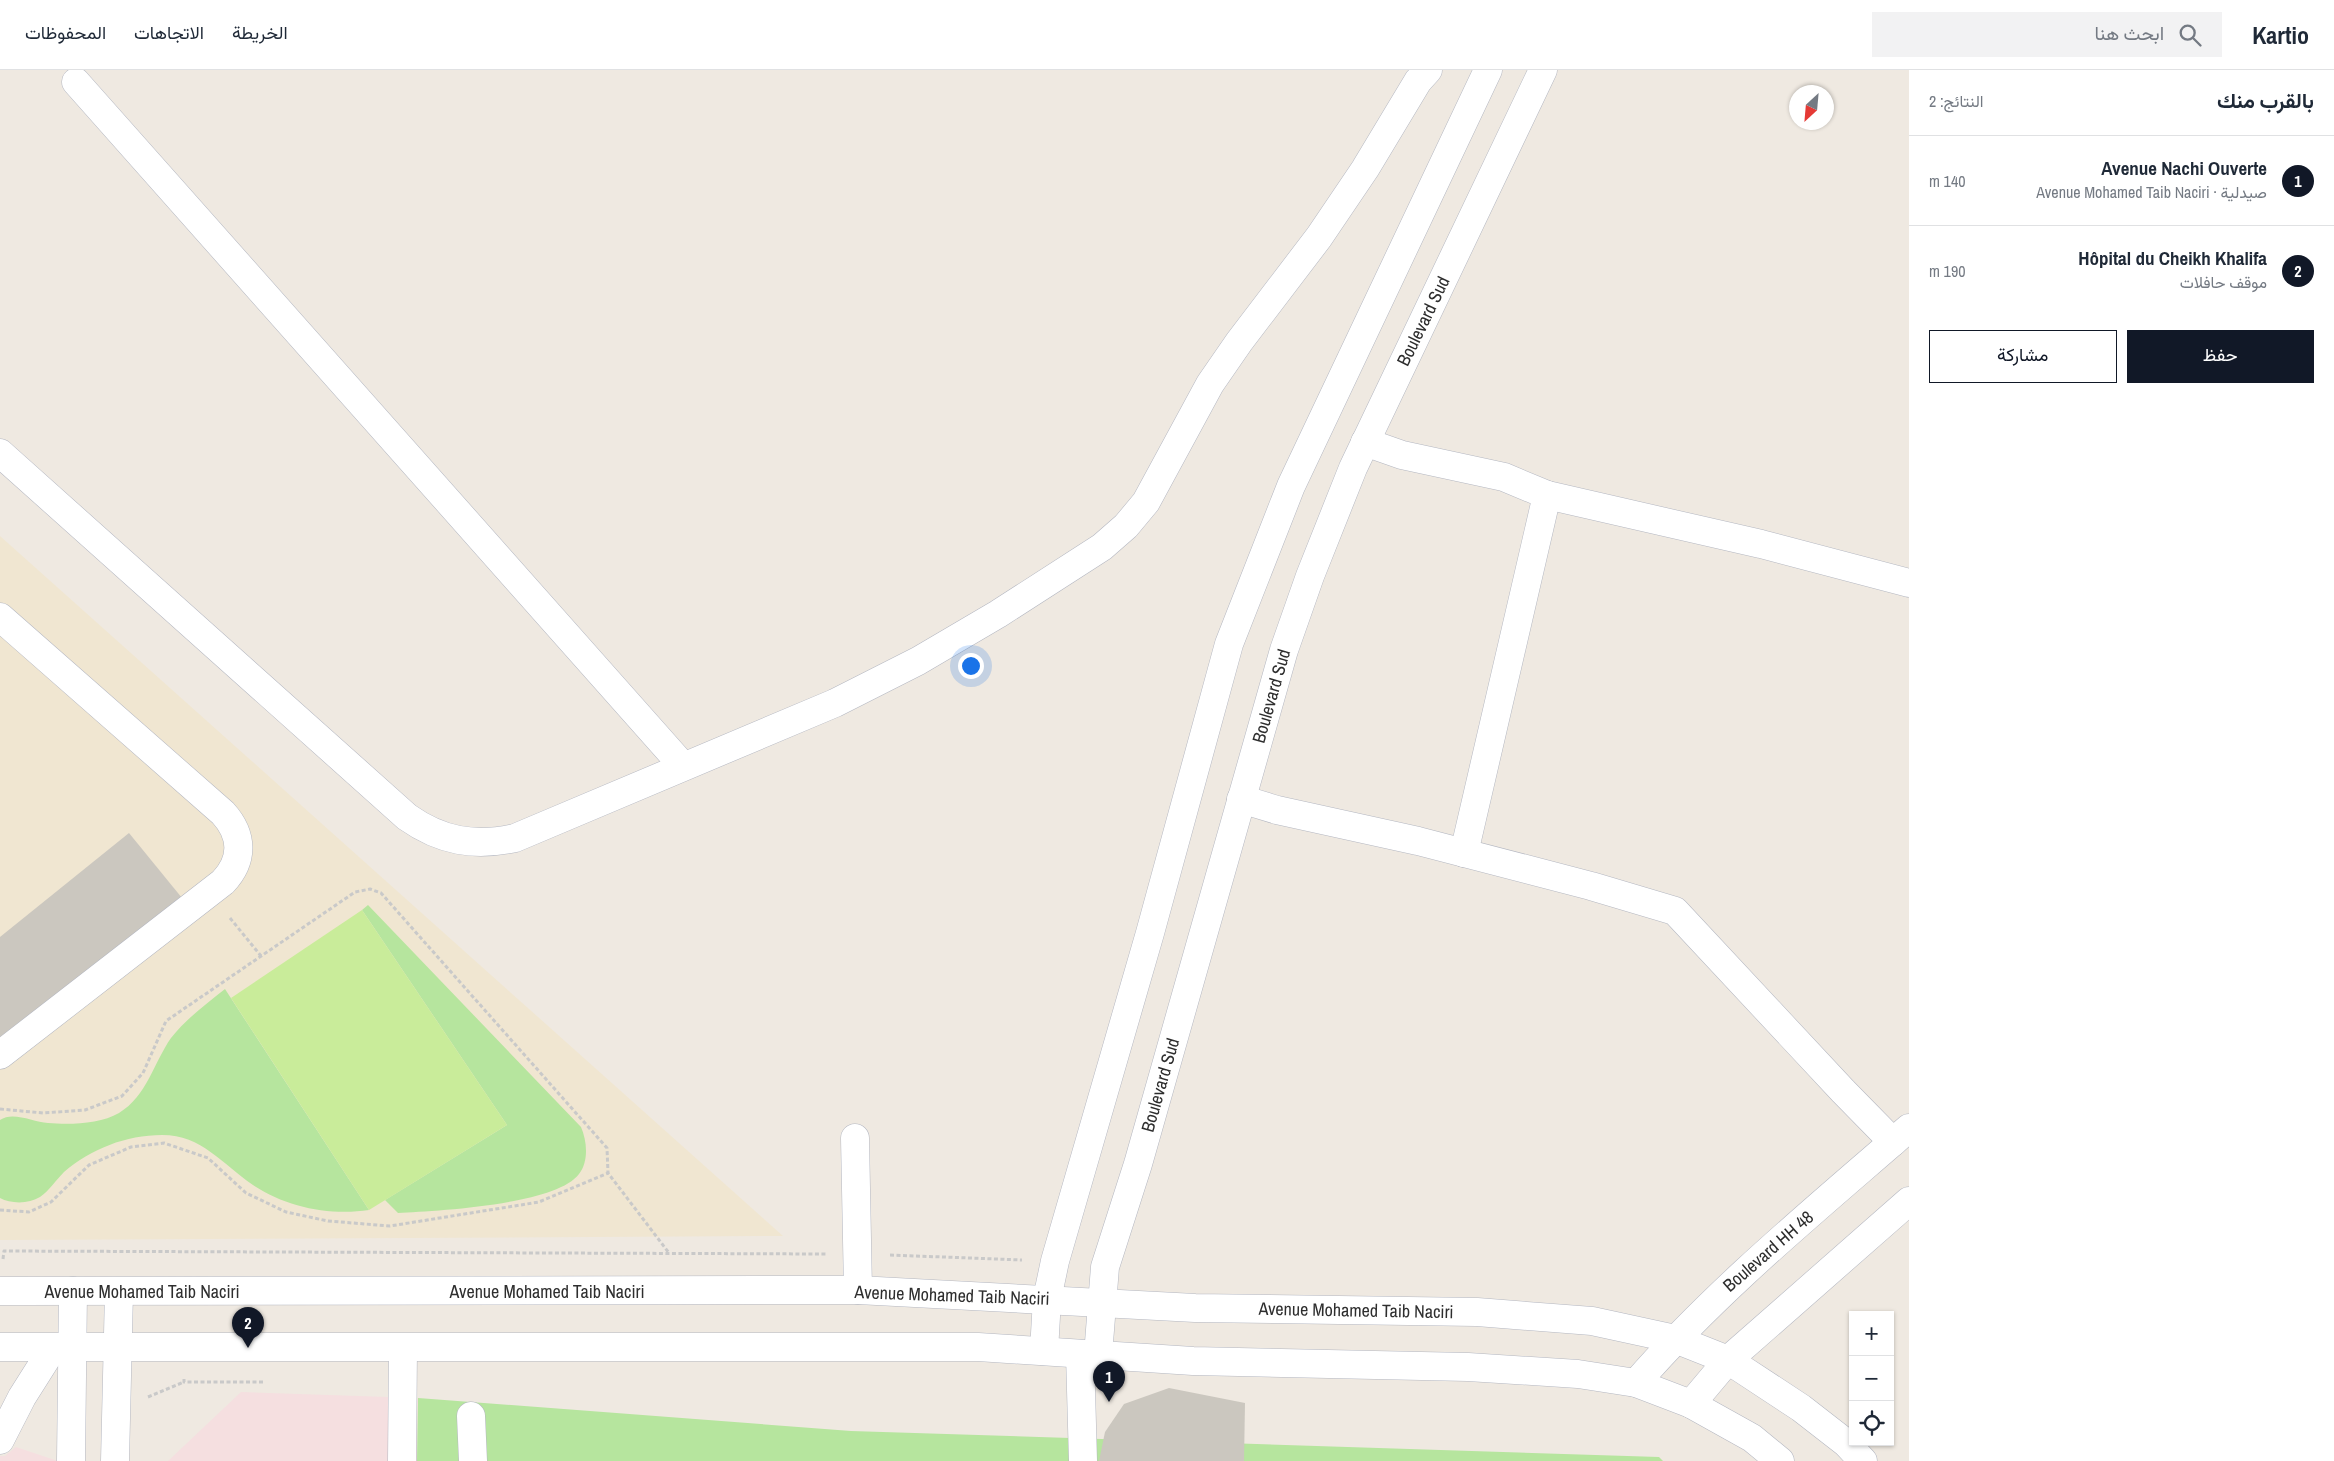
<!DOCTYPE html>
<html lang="ar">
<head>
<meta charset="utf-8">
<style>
	body { margin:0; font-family:"Archivo Narrow",Vazirmatn,sans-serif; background:#f2f2f3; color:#1f2937; direction:rtl }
	.controls { position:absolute; right:15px; bottom:15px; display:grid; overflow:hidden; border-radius:0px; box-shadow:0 1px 4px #0004 }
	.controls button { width:45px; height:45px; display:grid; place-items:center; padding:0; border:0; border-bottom:1px solid #e0e1e3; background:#fff; color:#1f2937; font:25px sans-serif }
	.compass { position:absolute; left:1789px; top:15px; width:45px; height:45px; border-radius:50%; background:#fff; box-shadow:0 1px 4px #0004; rotate:206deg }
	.you { position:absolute; left:970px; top:595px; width:18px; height:18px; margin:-12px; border:4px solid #fff; border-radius:50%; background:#1a73e8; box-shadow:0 0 0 8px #1a73e833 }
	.badge { display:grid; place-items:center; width:32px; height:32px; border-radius:50%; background:#111827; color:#fff; font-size:16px; font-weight:700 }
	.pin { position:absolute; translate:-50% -41px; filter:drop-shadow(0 1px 2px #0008) }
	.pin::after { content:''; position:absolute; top:26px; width:18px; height:15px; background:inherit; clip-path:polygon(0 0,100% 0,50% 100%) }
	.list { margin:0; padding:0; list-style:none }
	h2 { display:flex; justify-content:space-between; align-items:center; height:65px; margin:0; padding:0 20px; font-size:21px }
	h2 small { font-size:16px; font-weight:400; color:#747a83 }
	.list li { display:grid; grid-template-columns:32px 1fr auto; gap:15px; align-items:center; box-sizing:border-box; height:90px; padding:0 20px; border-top:1px solid #e0e1e3 }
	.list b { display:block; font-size:19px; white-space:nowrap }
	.list p { margin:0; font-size:16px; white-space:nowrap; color:#747a83 }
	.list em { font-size:16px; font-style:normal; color:#747a83 }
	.actions { display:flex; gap:10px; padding:15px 20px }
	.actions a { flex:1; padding:11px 0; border:1px solid #111827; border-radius:0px; text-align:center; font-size:18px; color:#111827 }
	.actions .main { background:#111827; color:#fff }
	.icon { flex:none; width:28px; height:28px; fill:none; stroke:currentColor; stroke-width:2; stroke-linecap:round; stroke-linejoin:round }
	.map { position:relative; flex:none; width:1909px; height:1391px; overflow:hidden; direction:ltr }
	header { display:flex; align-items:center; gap:30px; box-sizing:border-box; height:70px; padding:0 25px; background:#fff; border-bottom:1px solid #e0e1e3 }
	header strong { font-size:24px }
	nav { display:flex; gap:28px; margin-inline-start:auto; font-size:18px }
	.search { width:350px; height:45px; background:#f2f2f3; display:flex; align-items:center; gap:12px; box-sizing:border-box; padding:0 18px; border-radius:0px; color:#747a83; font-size:19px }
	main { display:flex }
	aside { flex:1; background:#fff }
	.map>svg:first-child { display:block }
	.education { fill:#f0e6d1 }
	.medical { fill:#f5dfe0 }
	.green { fill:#b6e59e }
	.pitch { fill:#c9ec9a }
	.building { fill:#cbc7bf }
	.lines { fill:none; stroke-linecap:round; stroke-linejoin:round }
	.minor-casing { stroke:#b4b7c1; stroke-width:29 }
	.path { stroke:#c9c9c9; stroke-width:3; stroke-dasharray:4 2.5; stroke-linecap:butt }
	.minor { stroke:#fff; stroke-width:28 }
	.labels { text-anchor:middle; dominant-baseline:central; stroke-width:4; stroke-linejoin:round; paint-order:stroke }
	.street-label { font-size:18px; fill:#2e2e2e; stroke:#fff }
</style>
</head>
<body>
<header>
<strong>Kartio</strong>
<div class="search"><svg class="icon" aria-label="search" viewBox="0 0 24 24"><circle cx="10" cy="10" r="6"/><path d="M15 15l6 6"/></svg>ابحث هنا</div>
<nav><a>الخريطة</a><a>الاتجاهات</a><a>المحفوظات</a></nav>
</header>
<main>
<aside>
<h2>بالقرب منك<small>النتائج: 2</small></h2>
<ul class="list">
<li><span class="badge">1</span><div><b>Avenue Nachi Ouverte</b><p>صيدلية · Avenue Mohamed Taib Naciri</p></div><em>140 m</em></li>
<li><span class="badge">2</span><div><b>Hôpital du Cheikh Khalifa</b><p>موقف حافلات</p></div><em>190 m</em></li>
</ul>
<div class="actions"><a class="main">حفظ</a><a>مشاركة</a></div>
</aside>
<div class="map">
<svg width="1909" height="1391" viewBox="0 0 1909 1391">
	<rect width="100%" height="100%" fill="#efe9e1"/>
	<polygon class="education" points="0,466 783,1166 0,1170"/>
	<g class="medical">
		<polygon points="241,1322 418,1328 417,1391 168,1391"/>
		<polygon points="16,1377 58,1391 0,1391 0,1386 5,1386"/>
	</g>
	<g class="green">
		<path d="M368,835L581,1057C587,1071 589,1091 579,1104C556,1135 436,1141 398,1143L385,1130L507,1055L362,840Z"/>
		<path d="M225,919L369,1140C330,1146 286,1137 253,1115C222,1094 202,1065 162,1065C126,1065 91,1079 64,1102C56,1110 49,1121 40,1127C29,1134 11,1134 0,1128V1050C13,1041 33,1052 48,1053C70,1055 100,1054 119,1043C147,1026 154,992 171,968C186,949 206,934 225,919Z"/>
		<polygon points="418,1328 851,1361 1659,1387 1663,1391 417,1391"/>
	</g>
	<polygon class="pitch" points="362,840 507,1055 369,1140 231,928"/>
	<g class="building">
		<polygon points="129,763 182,828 0,975 0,867"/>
		<polygon points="1169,1318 1245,1333 1244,1391 1099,1391 1105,1362 1124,1334"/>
	</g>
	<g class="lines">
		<defs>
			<g id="minor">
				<polyline points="76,12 683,696"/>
				<polyline points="1365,372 1402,385 1504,407 1547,425 1464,783"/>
				<path d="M0,383L407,747C441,771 474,777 515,768L835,633L918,591L998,544L1102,477L1126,456L1146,432L1210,314L1239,272L1319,167L1365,99L1418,11L1428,0"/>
				<polyline points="1547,425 1761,474 1909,513"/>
				<path d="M0,547L223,743C243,765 244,790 223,812L0,985"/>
				<polyline points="1241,729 1277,740 1418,771 1591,816 1675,841 1843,1021 1893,1072"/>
				<polyline points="855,1068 858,1220"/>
				<polyline points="0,1221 858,1220 1195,1238 1477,1242 1592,1251 1675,1269 1728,1290 1801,1338 1846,1373 1863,1391"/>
				<polyline points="0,1277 978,1277 1193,1291 1468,1297 1578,1304 1636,1313 1691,1334 1752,1368 1780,1391"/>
				<polyline points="1044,1281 1047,1229 1055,1191 1150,863 1229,574 1291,416 1488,0"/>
				<polyline points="1080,1284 1083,1391"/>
				<polyline points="1098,1285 1105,1197 1138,1094 1284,580 1310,506 1353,398 1543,0"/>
				<path d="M1636,1313C1718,1219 1815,1140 1909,1058"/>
				<polyline points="1691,1334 1728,1290 1909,1131"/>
				<polyline points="471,1346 473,1391"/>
				<polyline points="0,1370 22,1327 53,1278"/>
				<polyline points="71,1391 73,1221"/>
				<polyline points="115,1391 119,1222"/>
				<polyline points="402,1391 403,1278"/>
			</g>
		</defs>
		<use href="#minor" class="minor-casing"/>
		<g class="path">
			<polyline points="230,848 261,886"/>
			<polyline points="0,1039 43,1043 85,1040 122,1026 143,1003 166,951 355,822 370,819 381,823 607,1078 608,1103 669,1183"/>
			<polyline points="0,1140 29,1142 51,1132 89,1095 131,1077 164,1073 208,1088 246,1123 286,1142 328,1151 390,1156 539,1132 608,1103"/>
			<polyline points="890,1185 1022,1190"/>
			<polyline points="3,1189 4,1181 827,1184"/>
			<polyline points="184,1309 184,1312 265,1312"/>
			<polyline points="148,1327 184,1312"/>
		</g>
		<use href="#minor" class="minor"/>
	</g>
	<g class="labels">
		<g class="street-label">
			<text transform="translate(1423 251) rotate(-64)">Boulevard Sud</text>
			<text transform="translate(1271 626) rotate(-74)">Boulevard Sud</text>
			<text transform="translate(1160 1015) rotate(-74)">Boulevard Sud</text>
			<text transform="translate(1768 1181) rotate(-41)">Boulevard HH 48</text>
			<text x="142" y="1221">Avenue Mohamed Taib Naciri</text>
			<text x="547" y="1221">Avenue Mohamed Taib Naciri</text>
			<text transform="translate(952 1225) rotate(2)">Avenue Mohamed Taib Naciri</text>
			<text transform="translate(1356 1240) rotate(1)">Avenue Mohamed Taib Naciri</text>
		</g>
	</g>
</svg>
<div class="controls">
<button>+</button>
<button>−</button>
<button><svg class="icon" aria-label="locate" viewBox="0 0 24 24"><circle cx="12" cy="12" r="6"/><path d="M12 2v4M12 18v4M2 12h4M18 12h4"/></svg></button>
</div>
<svg class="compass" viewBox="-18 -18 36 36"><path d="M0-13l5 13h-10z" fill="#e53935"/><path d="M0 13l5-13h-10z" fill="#747a83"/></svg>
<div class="you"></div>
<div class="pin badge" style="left:1109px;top:1332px">1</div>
<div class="pin badge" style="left:248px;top:1278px">2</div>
</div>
</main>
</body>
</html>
